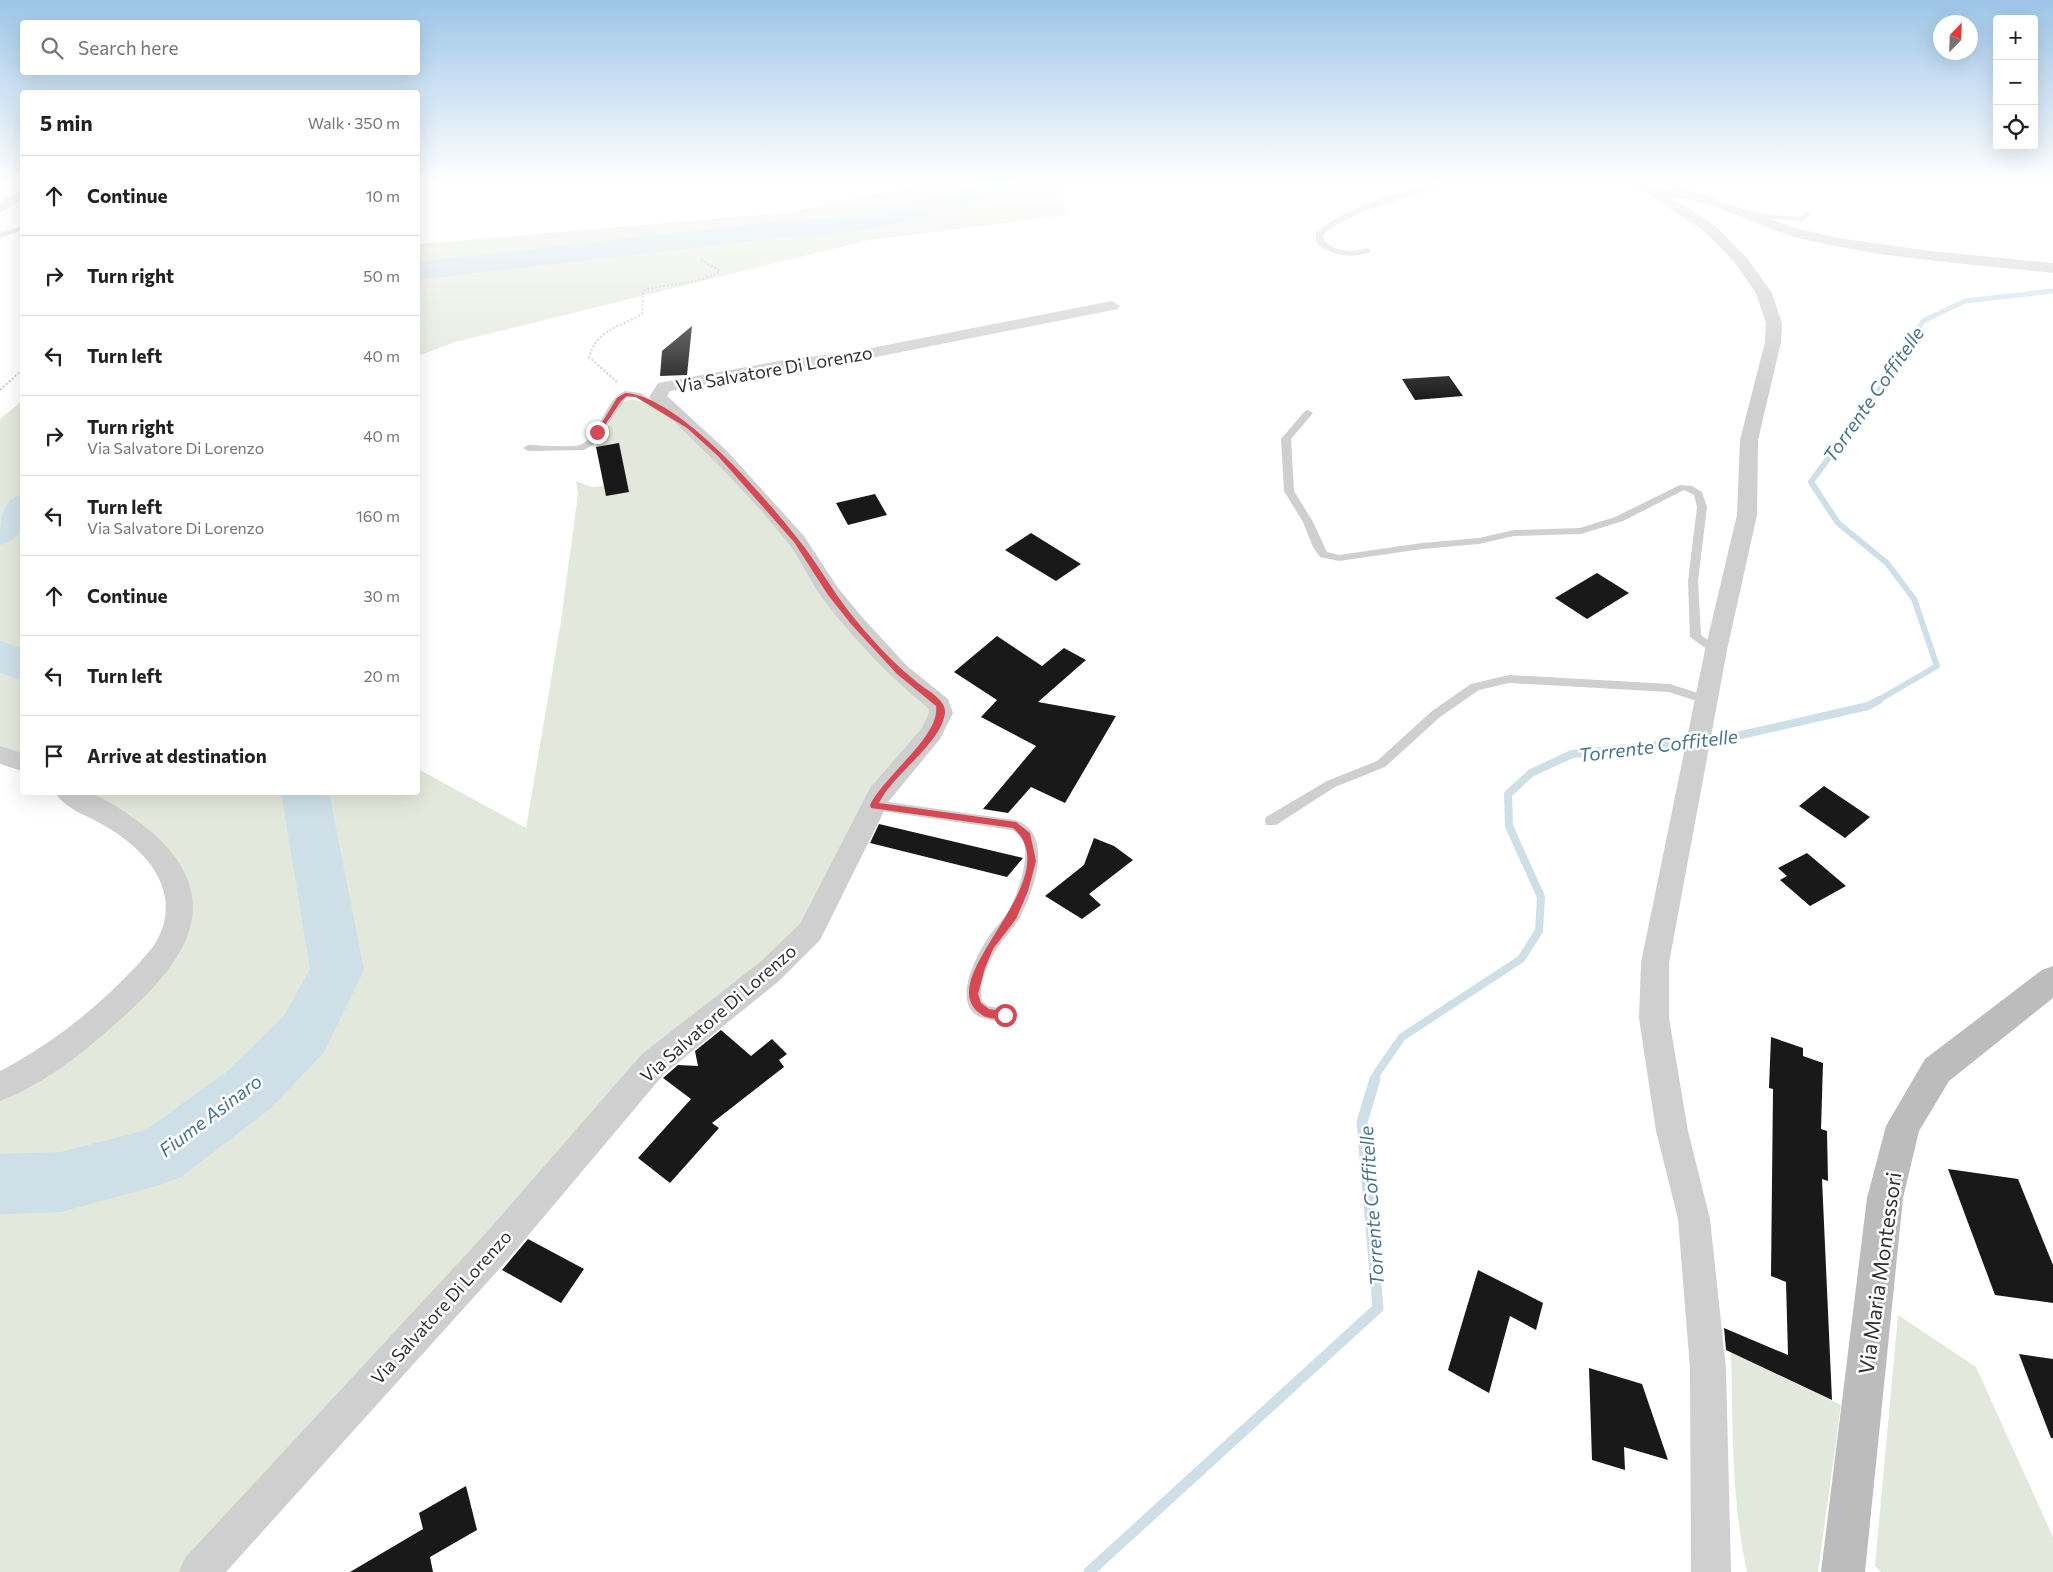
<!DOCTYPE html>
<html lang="en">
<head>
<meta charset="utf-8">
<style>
	body { margin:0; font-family:Commissioner,sans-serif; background:#f6f6f6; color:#202124 }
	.controls { position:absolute; right:15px; top:15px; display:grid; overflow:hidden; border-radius:5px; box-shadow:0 5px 20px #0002 }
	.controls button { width:45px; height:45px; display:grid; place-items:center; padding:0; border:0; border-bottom:1px solid #e0e0e0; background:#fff; color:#202124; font:25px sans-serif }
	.compass { position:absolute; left:1933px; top:15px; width:45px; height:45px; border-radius:50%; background:#fff; box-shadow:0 5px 20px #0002; rotate:23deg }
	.stop { position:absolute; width:15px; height:15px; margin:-11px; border:4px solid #d54954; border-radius:50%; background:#fff }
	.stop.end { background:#d54954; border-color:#fff; box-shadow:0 1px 5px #0008 }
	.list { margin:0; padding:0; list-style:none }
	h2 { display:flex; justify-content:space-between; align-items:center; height:65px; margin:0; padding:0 20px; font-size:21px }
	h2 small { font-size:16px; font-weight:400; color:#757577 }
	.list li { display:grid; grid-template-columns:32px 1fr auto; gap:15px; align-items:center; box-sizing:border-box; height:80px; padding:0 20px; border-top:1px solid #e0e0e0 }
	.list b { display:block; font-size:19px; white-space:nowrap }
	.list p { margin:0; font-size:16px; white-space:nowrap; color:#757577 }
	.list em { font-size:16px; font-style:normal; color:#757577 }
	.icon { flex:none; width:28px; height:28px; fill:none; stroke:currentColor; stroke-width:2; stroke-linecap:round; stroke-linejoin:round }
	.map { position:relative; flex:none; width:2053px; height:1572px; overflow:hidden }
	.search { position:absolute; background:#fff; box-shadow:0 5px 20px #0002; left:20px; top:20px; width:400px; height:55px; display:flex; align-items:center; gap:12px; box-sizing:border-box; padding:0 18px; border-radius:5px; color:#757577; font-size:19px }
	.panel { position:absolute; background:#fff; box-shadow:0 5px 20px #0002; left:20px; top:90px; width:400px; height:705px; border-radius:5px }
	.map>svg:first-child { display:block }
	.green { fill:#e2e8dc }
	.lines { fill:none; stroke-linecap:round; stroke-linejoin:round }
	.stream-far3 { stroke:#cedfe8; stroke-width:5 }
	.stream-far2 { stroke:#cedfe8; stroke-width:6 }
	.stream-far1 { stroke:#cedfe8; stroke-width:8 }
	.stream { stroke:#cedfe8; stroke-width:11 }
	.river { fill:#cedfe8; fill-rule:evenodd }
	.building { fill:#191919 }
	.path { stroke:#c9c9c9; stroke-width:2; stroke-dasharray:2 2; stroke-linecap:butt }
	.lane { fill:#cfcfcf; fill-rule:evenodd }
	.street { fill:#cfcfcf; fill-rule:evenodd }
	.secondary { fill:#bcbcbc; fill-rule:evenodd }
	.route { fill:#d54954 }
	.labels { text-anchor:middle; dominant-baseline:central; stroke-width:5; stroke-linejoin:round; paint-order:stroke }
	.street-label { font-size:18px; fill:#323232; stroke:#fff }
	.water-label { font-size:19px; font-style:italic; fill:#47738d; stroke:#fff }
	.near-street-label { font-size:21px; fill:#323232; stroke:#fff }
</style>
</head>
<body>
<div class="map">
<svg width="2053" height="1572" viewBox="0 0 2053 1572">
	<rect width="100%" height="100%" fill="#fff"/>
	<g class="green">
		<polygon points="931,182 1058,182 1067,215 869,240 455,342 418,356 418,244 786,213"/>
		<path d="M630,399C651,400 699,442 716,456L935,713L817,906L765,965L186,1572H0V1094L147,984L181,880L80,793L418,792V769L526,828L561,621L578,494L576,481L592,487L604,486L606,496L629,491L596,447L622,402Z"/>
		<polygon points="22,401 22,755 0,751 0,419"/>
		<polygon points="1898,1315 1976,1367 2053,1537 2053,1572 1881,1572 1875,1566"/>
		<path d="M1731,1352L1841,1405L1818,1572H1747C1731,1500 1733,1426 1731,1352Z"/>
	</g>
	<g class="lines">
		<polyline class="stream-far3" points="1865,409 1900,360 1923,321 1965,301 2053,291"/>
		<polyline class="stream-far2" points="1866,407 1811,482 1838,523 1887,563 1914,599 1937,666 1877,701"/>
		<polyline class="stream-far1" points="1375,1080 1377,1073 1402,1037 1521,959 1539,931 1541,897 1509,826 1508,794 1531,773 1572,754 1728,738 1868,706 1879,700"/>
		<polyline class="stream" points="1089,1572 1378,1308 1362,1122 1375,1079"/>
		<g class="river">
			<path d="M980,182H1015L1011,188L982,202L876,229L768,239L418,280V262C530,249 642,237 753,224C829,216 909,215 980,182Z"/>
			<path d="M22,494C25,518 27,538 0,545C0,520 0,501 22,494Z"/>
			<polygon points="0,641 22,648 22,680 0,673"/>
			<polygon points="281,792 329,792 364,970 324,1052 271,1108 181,1177 160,1185 61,1212 0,1214 0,1154 61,1152 146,1130 229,1070 284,1016 310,969"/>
		</g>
	</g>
	<g class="building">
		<polygon points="692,326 687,375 660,376 662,351"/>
		<polygon points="1449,376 1463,396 1415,400 1402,379"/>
		<polygon points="619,443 629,492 606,496 596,447"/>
		<polygon points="875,494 887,515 848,525 836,503"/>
		<polygon points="1031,533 1081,564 1056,581 1005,550"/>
		<polygon points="1597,573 1629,593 1587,619 1555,598"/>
		<polygon points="997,636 1042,666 1064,648 1086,660 1038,702 1116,716 1065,803 1031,787 1008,813 983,809 1036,746 981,717 997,700 954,672"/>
		<polygon points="1824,786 1870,817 1845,838 1799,806"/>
		<polygon points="879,824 1023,858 1007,877 870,843"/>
		<polygon points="1094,838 1114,846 1133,860 1089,894 1101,905 1082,919 1045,896 1084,865"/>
		<polygon points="1807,853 1846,886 1810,906 1780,880 1787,876 1778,868"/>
		<polygon points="721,1030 751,1056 772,1039 787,1054 779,1060 784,1067 712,1123 719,1128 670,1183 638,1158 691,1099 663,1078 678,1065 698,1066 695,1051"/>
		<polygon points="1771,1037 1803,1048 1803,1056 1823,1063 1821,1129 1827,1131 1828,1181 1822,1179 1832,1400 1726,1350 1724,1328 1788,1355 1786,1282 1771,1276 1773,1089 1769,1088"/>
		<polygon points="1948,1169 2018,1179 2053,1265 2053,1303 1995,1295"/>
		<polygon points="528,1239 584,1269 561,1303 502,1270"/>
		<polygon points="1478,1270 1543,1303 1536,1330 1510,1316 1489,1393 1448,1370"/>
		<polygon points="2019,1354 2053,1359 2053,1438 2051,1438"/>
		<polygon points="1589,1368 1642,1384 1668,1460 1624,1447 1625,1470 1592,1460"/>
		<polygon points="466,1486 477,1530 430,1557 433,1572 350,1572 423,1529 419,1513"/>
	</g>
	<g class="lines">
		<g class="path">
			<path d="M617,382L589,357C598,328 619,328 642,314L643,291C668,282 697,286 720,271L701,260"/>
			<polyline points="0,390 22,370"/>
		</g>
		<g class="lane">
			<path d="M1440,182H1453L1364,211L1332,227L1323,235L1324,241C1338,252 1350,253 1367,248L1371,250L1370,252C1352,259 1330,256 1316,242V232C1351,205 1398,193 1440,182Z"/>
			<polygon points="1660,182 1670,182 1702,195 1695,197"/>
			<polygon points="1748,210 1762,214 1800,217 1805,211 1812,213 1802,221 1762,218 1745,214 1745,210"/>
			<polygon points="22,226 22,230 0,238 0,233"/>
			<path d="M625,391L640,393L682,419L674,421L635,397H627L594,444L584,450L528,451L523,448L528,445C540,445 570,448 580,445C600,438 605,398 625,391Z"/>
			<polygon points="1308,410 1313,413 1291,439 1294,491 1313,522 1327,552 1339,555 1422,543 1479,538 1514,530 1580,528 1615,517 1680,485 1692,486 1702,492 1707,507 1698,581 1701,635 1722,650 1720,653 1712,653 1690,637 1688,581 1697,507 1694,495 1684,490 1623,521 1581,534 1514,536 1479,544 1422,549 1339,561 1320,557 1313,547 1303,522 1284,491 1281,439 1305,411"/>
			<polygon points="1509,675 1670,684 1710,697 1712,700 1706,704 1669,692 1509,683 1479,690 1440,717 1385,767 1335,787 1276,825 1266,825 1265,821 1266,817 1327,781 1377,761 1432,711 1471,684"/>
			<path d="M874,800L1015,820C1056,833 1033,893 1019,919C1011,932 999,943 992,957C985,970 979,987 982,1001L988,1006L1010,1010L1012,1015L1010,1020C1001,1023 989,1020 980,1017C951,1005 976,955 988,938C994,928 1003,921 1009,910C1017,895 1033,853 1021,837C1019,834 1015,832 1012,830L874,810L870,808L868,805L870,802Z"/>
		</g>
		<g class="street">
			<path d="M1629,182H1646L1657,189H1681L1704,195L1795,228L1838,238L1930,251L2053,263V273C1971,264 1888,259 1807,240C1760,229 1718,201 1670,197L1714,225L1747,258L1772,293L1782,323L1781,342L1758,440L1757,515L1727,650L1669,963V1018L1688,1131L1710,1219L1726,1369L1731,1572H1691L1690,1369L1678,1219L1656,1131L1639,1018L1641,963L1705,650L1737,515L1740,440L1765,342L1766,323L1756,293L1736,264L1704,231Z"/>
			<polygon points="22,190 22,200 0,213 0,202"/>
			<path d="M1112,301L1120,306L1118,309L851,362L790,369L670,391L667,396L727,451L804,536L838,588L862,617L907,666L948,699L953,713L940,739L889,801L820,940L779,981L664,1074L510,1257L226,1572H179L185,1558L486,1233L642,1054L759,963L800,924L870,788L922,728L929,713V709C889,676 854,640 823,599C810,582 802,561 789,544C748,492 700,446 652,401L649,397L658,383L790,359L851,352Z"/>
			<polygon points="0,746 22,753 22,771 0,764"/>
			<path d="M55,792C65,792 75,791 85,792C102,794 142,823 156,836C233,908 175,972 113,1026C79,1056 42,1085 0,1101V1071C58,1041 111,997 153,947C186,896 150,852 105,826C89,816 64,809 55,792Z"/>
		</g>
		<polygon class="secondary" points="2053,966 2053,998 1949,1081 1919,1131 1903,1198 1865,1572 1821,1572 1867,1198 1886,1126 1925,1059 2042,970"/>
	</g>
	<linearGradient id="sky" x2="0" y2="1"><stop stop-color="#9dc5e8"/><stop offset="0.45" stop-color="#fff"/><stop offset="1" stop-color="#fff" stop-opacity="0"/></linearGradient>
	<rect width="2053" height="402" fill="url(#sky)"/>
	<path class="route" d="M625,393C679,396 765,497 798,539C817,562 831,589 850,613C870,638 893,663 918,683C927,690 946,700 945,712C943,742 892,775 879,803L1016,822L1030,833L1036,861L1028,891L1016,919L993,949L985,968L978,994L981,1003L989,1009L1008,1012V1018C1001,1020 988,1019 982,1015C926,980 1072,880 1013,828L871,808L870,805C883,777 941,735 936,706L897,674L851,624L828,595L794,542L718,456L687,428L636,397L627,396L621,401L599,434H595L617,398Z"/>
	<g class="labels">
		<g class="street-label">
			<text transform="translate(774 369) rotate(-10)">Via Salvatore Di Lorenzo</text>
			<text transform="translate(718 1013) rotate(-41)">Via Salvatore Di Lorenzo</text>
			<text transform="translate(441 1307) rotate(-48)">Via Salvatore Di Lorenzo</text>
		</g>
		<g class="water-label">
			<text transform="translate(1873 394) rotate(-55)">Torrente Coffitelle</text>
			<text transform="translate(1658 745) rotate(-7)">Torrente Coffitelle</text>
			<text transform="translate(210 1115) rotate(-37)">Fiume Asinaro</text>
			<text transform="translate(1371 1206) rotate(-94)">Torrente Coffitelle</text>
		</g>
		<g class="near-street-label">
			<text transform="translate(1879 1273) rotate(-82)">Via Maria Montessori</text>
		</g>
	</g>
</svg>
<div class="controls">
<button>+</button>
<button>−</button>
<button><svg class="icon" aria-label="locate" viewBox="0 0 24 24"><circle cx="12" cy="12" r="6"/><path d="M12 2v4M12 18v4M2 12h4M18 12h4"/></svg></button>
</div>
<svg class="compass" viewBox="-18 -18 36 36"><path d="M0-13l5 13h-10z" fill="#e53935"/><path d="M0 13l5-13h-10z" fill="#757577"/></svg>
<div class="stop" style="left:1005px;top:1015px"></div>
<div class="stop end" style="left:597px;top:432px"></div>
<div class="search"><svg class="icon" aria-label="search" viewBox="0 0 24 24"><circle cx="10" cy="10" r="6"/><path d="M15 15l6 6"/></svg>Search here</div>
<section class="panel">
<h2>5 min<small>Walk · 350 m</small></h2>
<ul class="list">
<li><svg class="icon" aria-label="ahead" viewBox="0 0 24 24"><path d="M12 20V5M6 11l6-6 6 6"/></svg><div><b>Continue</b></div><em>10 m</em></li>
<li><svg class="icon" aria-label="right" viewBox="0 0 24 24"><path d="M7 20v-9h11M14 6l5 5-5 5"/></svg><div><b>Turn right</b></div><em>50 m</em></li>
<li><svg class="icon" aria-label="left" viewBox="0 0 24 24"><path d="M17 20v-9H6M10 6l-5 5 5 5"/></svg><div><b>Turn left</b></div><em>40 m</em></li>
<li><svg class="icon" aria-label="right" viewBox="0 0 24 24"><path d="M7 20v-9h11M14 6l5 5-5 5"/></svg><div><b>Turn right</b><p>Via Salvatore Di Lorenzo</p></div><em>40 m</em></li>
<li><svg class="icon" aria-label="left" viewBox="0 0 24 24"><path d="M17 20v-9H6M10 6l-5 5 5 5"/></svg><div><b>Turn left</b><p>Via Salvatore Di Lorenzo</p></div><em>160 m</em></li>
<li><svg class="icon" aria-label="ahead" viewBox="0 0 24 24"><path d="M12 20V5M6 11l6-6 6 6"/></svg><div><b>Continue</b></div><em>30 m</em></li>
<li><svg class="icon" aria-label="left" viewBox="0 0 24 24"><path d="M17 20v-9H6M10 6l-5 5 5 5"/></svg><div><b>Turn left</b></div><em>20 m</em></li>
<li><svg class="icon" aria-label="arrive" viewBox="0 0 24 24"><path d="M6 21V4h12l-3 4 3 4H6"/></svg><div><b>Arrive at destination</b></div></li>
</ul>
</section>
</div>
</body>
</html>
